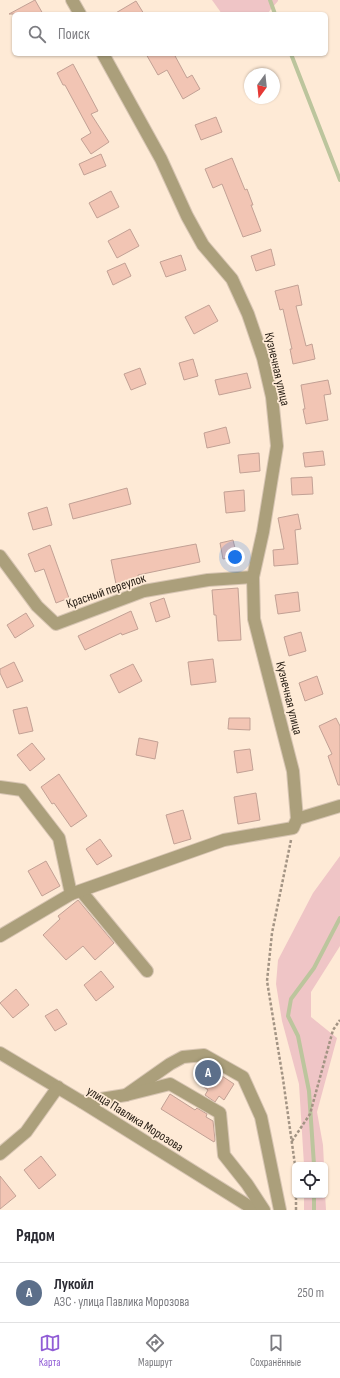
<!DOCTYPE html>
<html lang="ru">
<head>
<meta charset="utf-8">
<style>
	body { margin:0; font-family:"Sofia Sans Condensed",sans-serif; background:#f2f2f3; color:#2b2b33 }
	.controls { position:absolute; right:12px; bottom:12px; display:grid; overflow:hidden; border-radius:6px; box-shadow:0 1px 3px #0004 }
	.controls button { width:36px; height:36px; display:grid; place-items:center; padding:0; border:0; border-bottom:1px solid #e1e1e2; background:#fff; color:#2b2b33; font:20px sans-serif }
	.compass { position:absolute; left:244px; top:68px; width:36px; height:36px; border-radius:50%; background:#fff; box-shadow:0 1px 3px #0004; rotate:195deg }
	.you { position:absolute; left:235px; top:557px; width:14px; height:14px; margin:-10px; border:3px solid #fff; border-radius:50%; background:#1a73e8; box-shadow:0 0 0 6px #1a73e833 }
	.badge { display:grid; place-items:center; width:26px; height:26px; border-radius:50%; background:#915dd6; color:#fff; font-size:13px; font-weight:700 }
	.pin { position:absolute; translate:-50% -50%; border:2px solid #fff; box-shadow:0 1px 4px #0006 }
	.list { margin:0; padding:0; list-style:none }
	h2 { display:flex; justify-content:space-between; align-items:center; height:52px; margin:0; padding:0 16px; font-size:17px }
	h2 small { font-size:13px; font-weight:400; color:#7c7c81 }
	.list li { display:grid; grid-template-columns:26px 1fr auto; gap:12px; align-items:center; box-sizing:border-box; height:60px; padding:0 16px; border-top:1px solid #e1e1e2 }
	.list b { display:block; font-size:15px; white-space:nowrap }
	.list p { margin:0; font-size:13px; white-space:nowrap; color:#7c7c81 }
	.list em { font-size:13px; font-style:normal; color:#7c7c81 }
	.icon { flex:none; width:22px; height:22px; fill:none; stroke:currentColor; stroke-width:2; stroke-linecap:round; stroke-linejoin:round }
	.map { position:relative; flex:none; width:340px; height:1210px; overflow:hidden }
	.search { position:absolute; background:#fff; box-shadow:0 1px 3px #0004; left:12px; right:12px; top:12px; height:44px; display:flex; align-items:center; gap:10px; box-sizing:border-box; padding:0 14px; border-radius:6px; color:#7c7c81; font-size:15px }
	.sheet { height:112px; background:#fff }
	nav { display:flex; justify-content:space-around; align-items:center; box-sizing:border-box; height:56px; border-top:1px solid #e1e1e2; background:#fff; font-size:11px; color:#7c7c81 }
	nav a { display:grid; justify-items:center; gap:2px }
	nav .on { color:#915dd6 }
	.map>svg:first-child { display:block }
	.green { fill:#efc5c6 }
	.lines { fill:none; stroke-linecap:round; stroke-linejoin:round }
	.stream { stroke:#bcc59d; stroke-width:4 }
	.building { fill:#f2c5b4; stroke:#c2a195 }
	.minor-casing { stroke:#d7c5b3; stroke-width:14 }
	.path { stroke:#a39484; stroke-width:2.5; stroke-dasharray:3 2; stroke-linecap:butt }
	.minor { stroke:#ab9f7b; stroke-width:12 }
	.labels { text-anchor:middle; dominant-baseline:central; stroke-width:3.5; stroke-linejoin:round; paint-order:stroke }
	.street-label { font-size:13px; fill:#261d14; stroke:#feead6 }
</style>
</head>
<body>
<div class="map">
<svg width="340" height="1210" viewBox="0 0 340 1210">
	<rect width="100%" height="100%" fill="#feead6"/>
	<g class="green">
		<polygon points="212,0 278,0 278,1 267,14 222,14"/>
		<polygon points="340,856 340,946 311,992 311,1017 337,1038 317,1112 323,1145 324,1165 304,1165 299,1084 282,1021 276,984 278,960 313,893"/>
		<polygon points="325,1193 326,1210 304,1210 304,1195 325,1195"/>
	</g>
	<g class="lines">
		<g class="stream">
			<polyline points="270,0 275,14"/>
			<polyline points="291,54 340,180"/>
			<polyline points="314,1165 309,1091 298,1036 288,1016 291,999 314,968 340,918"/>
			<polyline points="314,1210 314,1195"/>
		</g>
	</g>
	<g class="building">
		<polygon points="35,0 43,14 9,14"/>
		<polygon points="136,1 144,14 114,14"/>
		<polygon points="146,54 174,54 187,78 192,75 200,89 183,99 167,70 158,75"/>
		<polygon points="73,64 98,111 91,114 109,142 91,154 81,139 91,133 65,85 63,85 57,73"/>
		<polygon points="216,117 222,132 201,140 195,125"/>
		<polygon points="101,154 106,166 84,175 79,164"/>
		<polygon points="232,158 245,190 247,189 253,205 251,205 261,231 243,237 222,184 213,188 205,169"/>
		<polygon points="111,191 119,207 97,218 89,203"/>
		<polygon points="130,229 139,246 117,258 108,241"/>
		<polygon points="271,249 275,265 256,271 251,256"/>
		<polygon points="181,255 186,270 166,277 160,262"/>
		<polygon points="125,263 131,276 113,285 107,271"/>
		<polygon points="298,285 302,305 296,306 306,346 312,344 315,359 293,364 290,349 292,349 283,309 280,310 275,291"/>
		<polygon points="209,305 218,321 194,334 185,317"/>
		<polygon points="193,359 198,376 184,380 179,363"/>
		<polygon points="140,368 146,384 131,390 124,374"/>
		<polygon points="247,373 251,388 219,395 215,380"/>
		<polygon points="328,380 331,394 324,395 328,420 306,424 303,409 305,409 301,385"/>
		<polygon points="226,427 230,443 207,448 204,433"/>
		<polygon points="323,451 325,465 305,467 303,453"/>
		<polygon points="259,453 260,471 240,473 238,455"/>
		<polygon points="312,477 313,494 292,495 291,478"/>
		<polygon points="127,488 131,504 73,519 69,504"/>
		<polygon points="244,490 245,511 226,513 224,492"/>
		<polygon points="47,507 52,525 33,530 28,513"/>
		<polygon points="298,514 301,529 295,530 298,564 274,566 273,550 284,549 278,518"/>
		<polygon points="233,540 237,556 223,559 220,543"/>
		<polygon points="196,544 200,562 138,575 138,578 116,584 111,560"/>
		<polygon points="50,545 69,598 56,603 44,569 35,572 28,554"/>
		<polygon points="238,588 241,640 218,641 216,615 214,615 212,590"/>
		<polygon points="298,592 300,611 278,614 275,595"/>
		<polygon points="164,598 170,617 156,622 150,603"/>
		<polygon points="131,611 138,629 122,635 121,633 85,650 78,636"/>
		<polygon points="26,613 34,626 15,638 7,625"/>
		<polygon points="301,632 306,651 289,656 284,637"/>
		<polygon points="213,659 216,682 191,685 188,662"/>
		<polygon points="14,662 23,681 7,688 0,673 0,669"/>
		<polygon points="133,664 142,681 119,693 110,675"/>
		<polygon points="317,676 323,694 305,701 299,683"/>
		<polygon points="27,707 33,731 19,734 13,710"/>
		<polygon points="229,718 250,718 250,730 228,729"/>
		<polygon points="336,718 340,726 340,785 338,785 328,756 332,754 319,726"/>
		<polygon points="139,738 158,742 155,759 136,755"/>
		<polygon points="32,743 45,759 30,771 17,755"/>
		<polygon points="250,749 253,770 237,773 234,751"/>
		<polygon points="59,774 87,816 71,827 54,803 52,804 41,787"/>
		<polygon points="256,793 260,820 238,824 234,797"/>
		<polygon points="183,810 191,839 174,844 166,815"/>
		<polygon points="100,839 112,856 97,865 86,849"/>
		<polygon points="46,861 60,886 42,896 28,871"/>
		<polygon points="78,900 114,943 95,960 83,946 66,960 43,935 60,919 58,916"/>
		<polygon points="101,971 114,987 96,1001 84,985"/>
		<polygon points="16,989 29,1005 13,1018 0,1003"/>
		<polygon points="57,1009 67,1024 55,1031 45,1016"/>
		<polygon points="210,1068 234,1084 224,1100 219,1096 215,1102 205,1095 208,1090 200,1084"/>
		<polygon points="170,1094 195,1110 197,1108 207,1114 206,1117 213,1121 215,1140 214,1142 161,1109"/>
		<polygon points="41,1156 56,1175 39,1189 24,1170"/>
		<polygon points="0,1176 16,1196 0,1209"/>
	</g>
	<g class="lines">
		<defs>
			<g id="minor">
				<polyline points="72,0 80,14"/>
				<polyline points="103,54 161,159 187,216 203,245 232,279 248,314 263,358 272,397 277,446 263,532 253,577 254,619 293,771 297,819"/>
				<polyline points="0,556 37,606 56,624 144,591 208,580 253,577"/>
				<polyline points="0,787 22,790 59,838 71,894 0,936"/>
				<polyline points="81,891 147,971"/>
				<polyline points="71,894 224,840 293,828 297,819 340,806"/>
				<polyline points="0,1053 82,1102 255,1210"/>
				<polyline points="126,1095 170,1064 183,1057 204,1055 243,1077 261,1117 280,1210"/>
				<polyline points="82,1102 126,1095 170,1084 220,1113 224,1155 247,1184 264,1210"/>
				<polyline points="0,1154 26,1132 58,1087"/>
			</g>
		</defs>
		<use href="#minor" class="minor-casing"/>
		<g class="path">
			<polyline points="291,840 272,933 267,981 283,1079 295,1165"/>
			<polyline points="292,1141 310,1114 333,1030 340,1020"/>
			<polyline points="296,1210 296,1195"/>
		</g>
		<use href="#minor" class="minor"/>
	</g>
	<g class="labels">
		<g class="street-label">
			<text transform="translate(277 369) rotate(77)">Кузнечная улица</text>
			<text transform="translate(106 591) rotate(-19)">Красный переулок</text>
			<text transform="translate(289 698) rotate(76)">Кузнечная улица</text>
			<text transform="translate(135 1119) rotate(32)">улица Павлика Морозова</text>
		</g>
	</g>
</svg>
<div class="controls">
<button><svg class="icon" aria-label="locate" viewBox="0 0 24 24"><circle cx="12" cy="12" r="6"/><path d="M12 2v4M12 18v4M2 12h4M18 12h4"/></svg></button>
</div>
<svg class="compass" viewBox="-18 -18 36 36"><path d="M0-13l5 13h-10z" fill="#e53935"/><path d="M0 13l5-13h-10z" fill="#7c7c81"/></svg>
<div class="you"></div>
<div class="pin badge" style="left:208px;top:1073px;background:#5c6f8a">A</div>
<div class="search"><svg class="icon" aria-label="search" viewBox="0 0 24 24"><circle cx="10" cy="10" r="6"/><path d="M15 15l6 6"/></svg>Поиск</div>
</div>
<section class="sheet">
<h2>Рядом<small></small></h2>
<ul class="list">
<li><span class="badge" style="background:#5c6f8a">A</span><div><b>Лукойл</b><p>АЗС · улица Павлика Морозова</p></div><em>250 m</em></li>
</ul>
</section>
<nav>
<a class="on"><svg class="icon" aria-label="map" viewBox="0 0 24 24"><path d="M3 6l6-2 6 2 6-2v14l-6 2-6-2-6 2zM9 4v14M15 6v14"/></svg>Карта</a>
<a><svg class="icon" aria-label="directions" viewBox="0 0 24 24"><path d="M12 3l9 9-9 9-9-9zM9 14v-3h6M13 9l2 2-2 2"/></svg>Маршрут</a>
<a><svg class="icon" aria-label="saved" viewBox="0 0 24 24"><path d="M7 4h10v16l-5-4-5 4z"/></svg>Сохранённые</a>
</nav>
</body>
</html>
